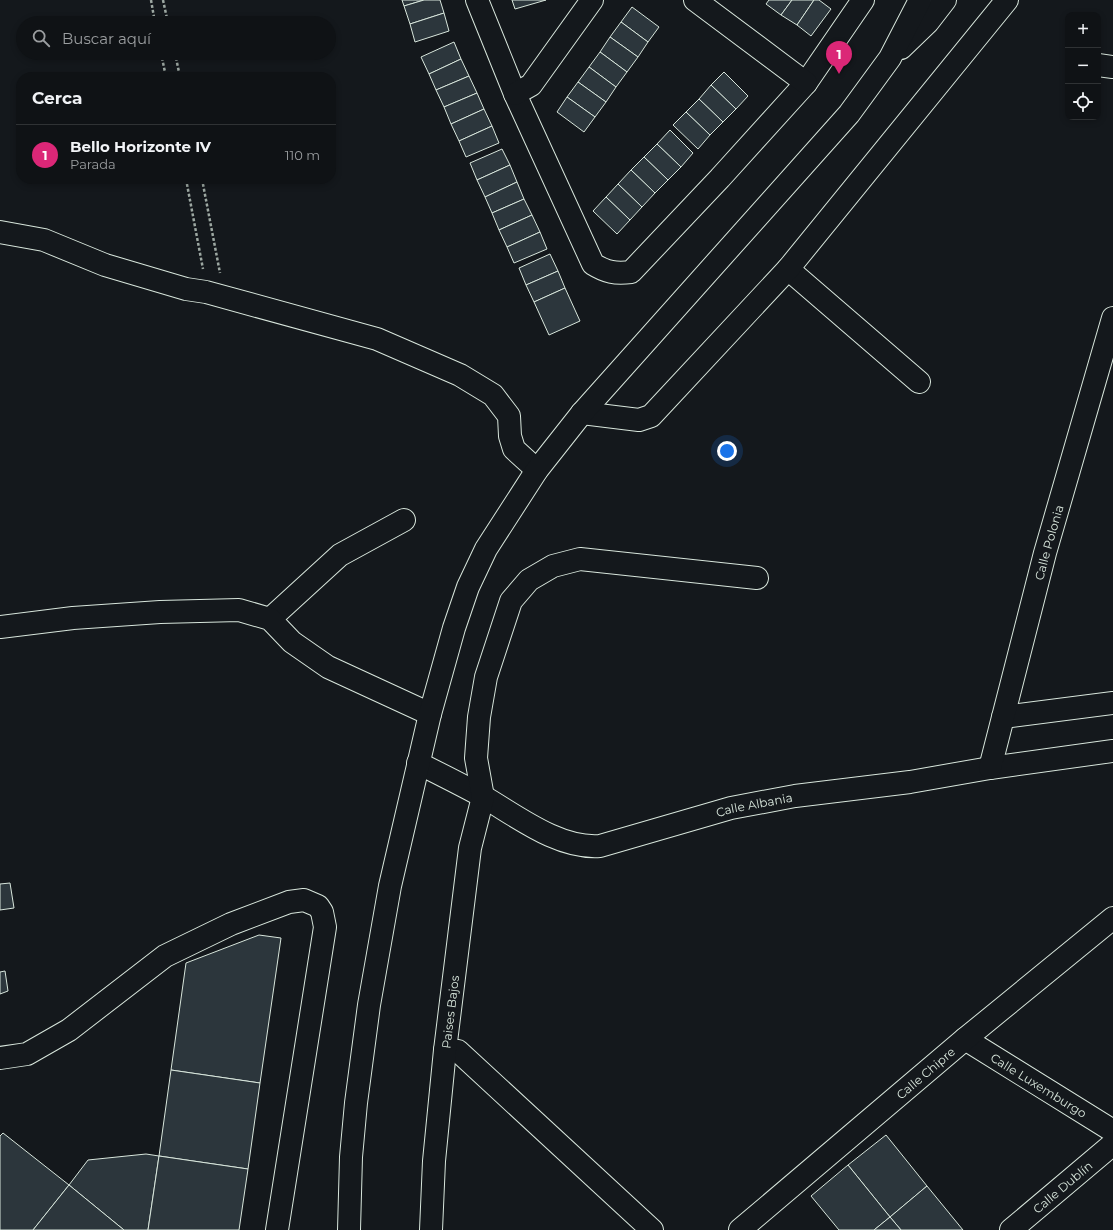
<!DOCTYPE html>
<html lang="es">
<head>
<meta charset="utf-8">
<style>
	body { margin:0; font-family:Montserrat,sans-serif; background:#1d2022; color:#f1f3f6 }
	.controls { position:absolute; right:12px; top:12px; display:grid; overflow:hidden; border-radius:8px; box-shadow:0 2px 6px #0003 }
	.controls button { width:36px; height:36px; display:grid; place-items:center; padding:0; border:0; border-bottom:1px solid #2f3234; background:#0f1215; color:#f1f3f6; font:20px sans-serif }
	.you { position:absolute; left:727px; top:451px; width:14px; height:14px; margin:-10px; border:3px solid #fff; border-radius:50%; background:#1a73e8; box-shadow:0 0 0 6px #1a73e833 }
	.badge { display:grid; place-items:center; width:26px; height:26px; border-radius:50%; background:#db2777; color:#fff; font-size:13px; font-weight:700 }
	.pin { position:absolute; translate:-50% -33px; filter:drop-shadow(0 1px 2px #0008) }
	.pin::after { content:''; position:absolute; top:21px; width:14px; height:12px; background:inherit; clip-path:polygon(0 0,100% 0,50% 100%) }
	.list { margin:0; padding:0; list-style:none }
	h2 { display:flex; justify-content:space-between; align-items:center; height:52px; margin:0; padding:0 16px; font-size:17px }
	h2 small { font-size:13px; font-weight:400; color:#9b9ea0 }
	.list li { display:grid; grid-template-columns:26px 1fr auto; gap:12px; align-items:center; box-sizing:border-box; height:60px; padding:0 16px; border-top:1px solid #2f3234 }
	.list b { display:block; font-size:15px; white-space:nowrap }
	.list p { margin:0; font-size:13px; white-space:nowrap; color:#9b9ea0 }
	.list em { font-size:13px; font-style:normal; color:#9b9ea0 }
	.icon { flex:none; width:22px; height:22px; fill:none; stroke:currentColor; stroke-width:2; stroke-linecap:round; stroke-linejoin:round }
	.map { position:relative; flex:none; width:1113px; height:1230px; overflow:hidden }
	.search { position:absolute; background:#0f1215; box-shadow:0 2px 6px #0003; left:16px; top:16px; width:320px; height:44px; display:flex; align-items:center; gap:10px; box-sizing:border-box; padding:0 14px; border-radius:22px; color:#9b9ea0; font-size:15px }
	.panel { position:absolute; background:#0f1215; box-shadow:0 2px 6px #0003; left:16px; top:72px; width:320px; height:112px; border-radius:16px }
	.map>svg:first-child { display:block }
	.building { fill:#2c363c; stroke:#d8e6dc }
	.lines { fill:none; stroke-linecap:round; stroke-linejoin:round }
	.minor-casing { stroke:#d8e6dc; stroke-width:24 }
	.major-casing { stroke:#d8e6dc; stroke-width:24 }
	.path { stroke:#9da8a2; stroke-width:2.5; stroke-dasharray:3 2; stroke-linecap:butt }
	.minor { stroke:#14181c; stroke-width:22 }
	.major { stroke:#14181c; stroke-width:22 }
	.labels { text-anchor:middle; dominant-baseline:central; stroke-width:3; stroke-linejoin:round; paint-order:stroke }
	.street-label { font-size:12px; fill:#d8e6dc; stroke:#14181c }
</style>
</head>
<body>
<div class="map">
<svg width="1113" height="1230" viewBox="0 0 1113 1230">
	<rect width="100%" height="100%" fill="#14181c"/>
	<g class="building">
		<polygon points="402,0 424,0 404,6"/>
		<polygon points="424,0 440,0 444,13 410,24 404,6"/>
		<polygon points="512,0 546,0 515,9"/>
		<polygon points="769,0 792,0 781,15 766,4"/>
		<polygon points="792,0 814,0 797,25 781,15"/>
		<polygon points="814,0 819,0 831,9 811,36 797,25"/>
		<polygon points="632,7 659,27 648,42 621,22"/>
		<polygon points="444,13 449,31 415,42 410,24"/>
		<polygon points="621,22 648,42 638,57 610,37"/>
		<polygon points="610,37 638,57 627,72 600,52"/>
		<polygon points="454,42 461,59 429,74 421,57"/>
		<polygon points="600,52 627,72 616,87 589,67"/>
		<polygon points="461,59 469,76 436,90 429,74"/>
		<polygon points="589,67 616,87 606,102 578,82"/>
		<polygon points="724,72 748,96 736,109 711,85"/>
		<polygon points="469,76 477,93 444,107 436,90"/>
		<polygon points="578,82 606,102 595,117 567,97"/>
		<polygon points="711,85 736,109 723,122 699,99"/>
		<polygon points="477,93 484,109 451,124 444,107"/>
		<polygon points="567,97 595,117 584,132 557,112"/>
		<polygon points="699,99 723,122 710,135 686,112"/>
		<polygon points="484,109 492,126 459,141 451,124"/>
		<polygon points="686,112 710,135 698,149 673,125"/>
		<polygon points="492,126 499,143 466,157 459,141"/>
		<polygon points="670,130 693,153 681,167 657,144"/>
		<polygon points="657,144 681,167 668,180 644,157"/>
		<polygon points="502,149 510,165 477,180 470,163"/>
		<polygon points="644,157 668,180 655,193 631,170"/>
		<polygon points="510,165 517,182 485,197 477,180"/>
		<polygon points="631,170 655,193 642,207 618,184"/>
		<polygon points="517,182 524,199 492,213 485,197"/>
		<polygon points="618,184 642,207 630,220 606,197"/>
		<polygon points="606,197 630,220 617,234 593,211"/>
		<polygon points="524,199 532,215 499,230 492,213"/>
		<polygon points="532,215 540,232 507,247 499,230"/>
		<polygon points="540,232 547,249 514,263 507,247"/>
		<polygon points="550,254 558,271 526,285 519,268"/>
		<polygon points="558,271 565,288 534,302 526,285"/>
		<polygon points="565,288 580,321 549,335 534,302"/>
		<polygon points="10,883 14,908 0,910 0,884"/>
		<polygon points="259,935 281,938 260,1083 171,1070 186,963"/>
		<polygon points="5,971 8,991 0,994 0,972"/>
		<polygon points="171,1070 260,1083 248,1169 159,1156"/>
		<polygon points="3,1133 69,1185 33,1230 0,1230 0,1136"/>
		<polygon points="886,1135 927,1186 890,1217 848,1165"/>
		<polygon points="146,1154 159,1156 148,1230 124,1230 69,1185 88,1160"/>
		<polygon points="159,1156 248,1169 239,1230 148,1230"/>
		<polygon points="848,1165 890,1217 874,1230 839,1230 811,1196"/>
		<polygon points="69,1185 124,1230 33,1230"/>
		<polygon points="927,1186 963,1230 901,1230 890,1217"/>
		<polygon points="890,1217 901,1230 874,1230"/>
	</g>
	<g class="lines">
		<defs>
			<g id="minor">
				<path d="M477,0L515,94L593,264C606,272 615,274 631,272L720,178L806,83L863,0"/>
				<polyline points="695,0 806,83"/>
				<polyline points="1098,65 1113,67"/>
				<polyline points="515,94 531,85 592,0"/>
				<polyline points="0,232 44,240 105,265 186,289 206,292 377,339 460,375 493,395 509,416 510,436 514,449 537,470"/>
				<polyline points="788,269 919,382"/>
				<polyline points="582,413 639,420 651,416 788,269 1007,0"/>
				<polyline points="270,619 340,555 404,520"/>
				<polyline points="0,627 73,618 160,612 239,610 270,619 292,642 328,667 430,714"/>
				<polyline points="1003,717 1113,703"/>
				<path id="s1" d="M418,763C440,774 462,785 484,797C518,817 559,849 600,846L731,808L795,796L910,782L990,768L1113,751"/>
				<path id="s2" d="M990,768L1045,553L1113,318"/>
				<path id="s3" d="M965,1039L1113,1131"/>
				<polyline points="445,1050 458,1051 652,1230"/>
				<polyline points="0,1058 27,1054 69,1030 165,956 231,924 289,902 304,900 318,906 322,912 325,927 277,1230"/>
				<path id="s4" d="M431,1230L434,1161L445,1050L470,848L483,797L476,758L479,717L486,677L511,601L529,580L553,566L580,559L757,578"/>
				<path id="s5" d="M740,1230L965,1039L1113,918"/>
				<path id="s6" d="M1011,1230L1113,1144"/>
			</g>
			<g id="major">
				<polyline points="901,48 928,22 945,0"/>
				<polyline points="349,1230 351,1157 356,1103 369,1005 390,886 430,714 454,628 468,587 486,549 537,470 582,413 849,114 890,58 920,0"/>
			</g>
		</defs>
		<use href="#minor" class="minor-casing"/>
		<use href="#major" class="major-casing"/>
		<g class="path">
			<polyline points="151,0 155,23"/>
			<polyline points="163,0 168,23"/>
			<polyline points="161,53 166,77"/>
			<polyline points="175,53 180,77"/>
			<polyline points="186,179 203,269"/>
			<polyline points="202,179 220,273"/>
		</g>
		<use href="#minor" class="minor"/>
		<use href="#major" class="major"/>
	</g>
	<g class="labels">
		<g class="street-label">
			<text stroke="none"><textPath href="#s2" startOffset="233">Calle Polonia</textPath></text>
			<text stroke="none"><textPath href="#s1" startOffset="362">Calle Albania</textPath></text>
			<text stroke="none"><textPath href="#s4" startOffset="219">Paises Bajos</textPath></text>
			<text stroke="none"><textPath href="#s5" startOffset="243">Calle Chipre</textPath></text>
			<text stroke="none"><textPath href="#s3" startOffset="87">Calle Luxemburgo</textPath></text>
			<text stroke="none"><textPath href="#s6" startOffset="67">Calle Dublín</textPath></text>
		</g>
	</g>
</svg>
<div class="controls">
<button>+</button>
<button>−</button>
<button><svg class="icon" aria-label="locate" viewBox="0 0 24 24"><circle cx="12" cy="12" r="6"/><path d="M12 2v4M12 18v4M2 12h4M18 12h4"/></svg></button>
</div>
<div class="you"></div>
<div class="pin badge" style="left:839px;top:74px">1</div>
<div class="search"><svg class="icon" aria-label="search" viewBox="0 0 24 24"><circle cx="10" cy="10" r="6"/><path d="M15 15l6 6"/></svg>Buscar aquí</div>
<section class="panel">
<h2>Cerca<small></small></h2>
<ul class="list">
<li><span class="badge">1</span><div><b>Bello Horizonte IV</b><p>Parada</p></div><em>110 m</em></li>
</ul>
</section>
</div>
</body>
</html>
